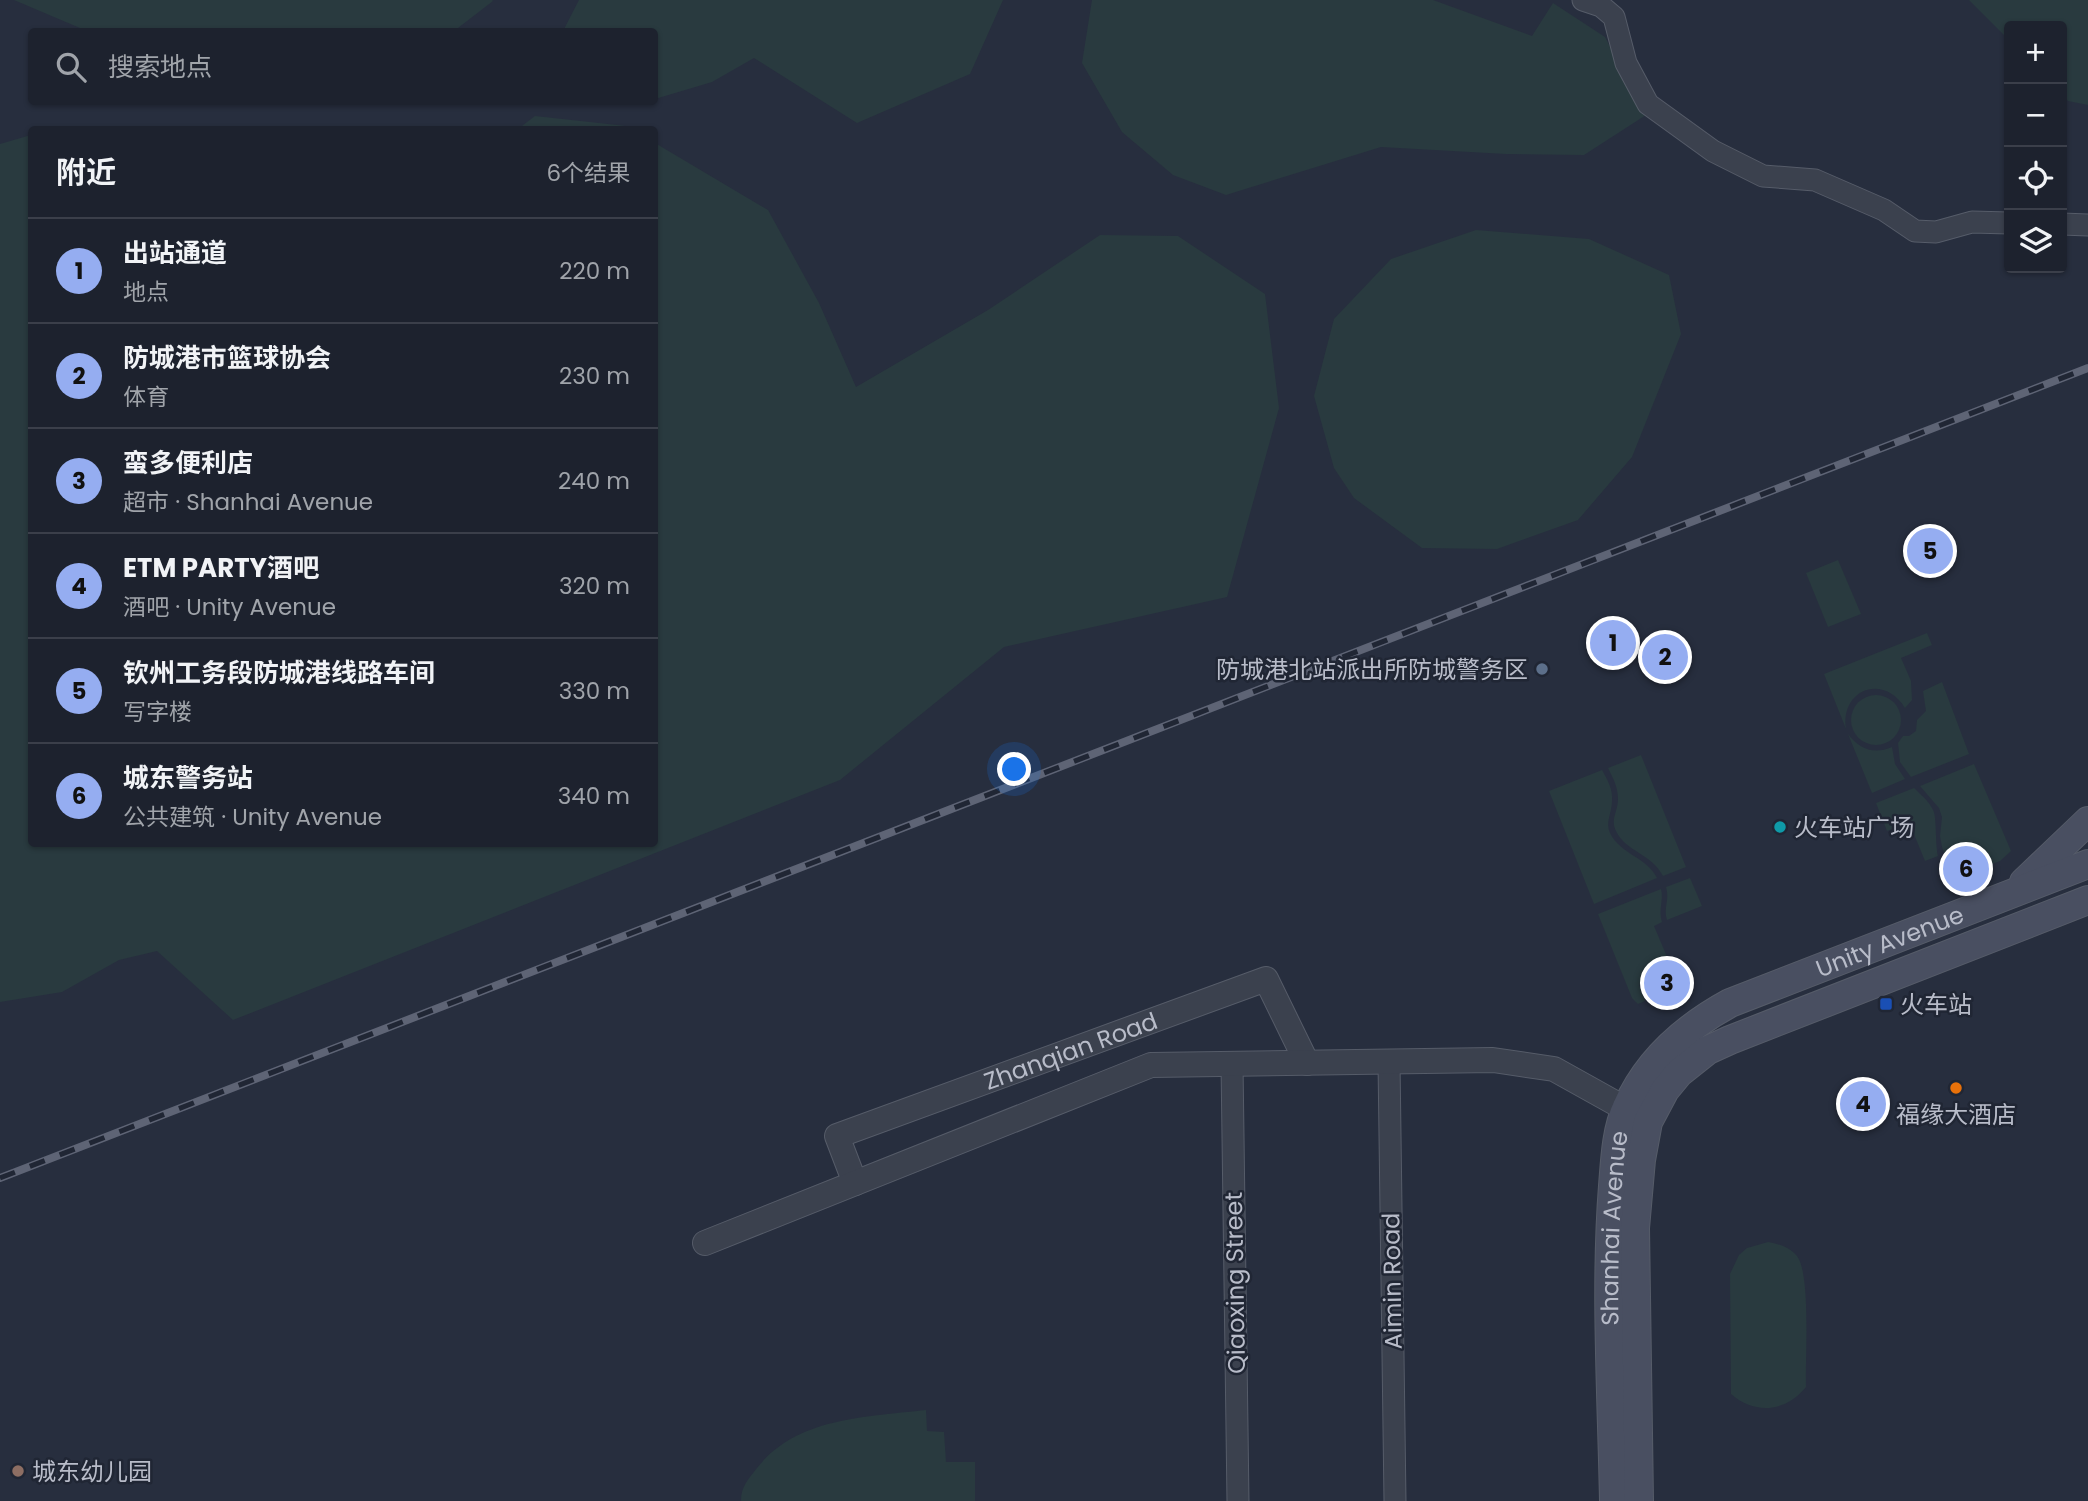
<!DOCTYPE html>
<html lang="zh">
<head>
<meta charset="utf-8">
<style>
	body { margin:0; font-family:Poppins,"Noto Sans SC",sans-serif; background:#252a36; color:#f1f3f6 }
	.controls { position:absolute; right:21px; top:21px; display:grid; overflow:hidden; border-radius:7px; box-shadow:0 2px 5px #0004 }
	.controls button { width:63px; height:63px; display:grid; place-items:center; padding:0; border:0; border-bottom:2px solid #3b3f4a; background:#1d222e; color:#f1f3f6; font:35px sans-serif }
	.you { position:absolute; left:1015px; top:770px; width:24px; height:24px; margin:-18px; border:5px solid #fff; border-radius:50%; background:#1a73e8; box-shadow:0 0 0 10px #1a73e833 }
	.badge { display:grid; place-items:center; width:46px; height:46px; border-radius:50%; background:#95adf1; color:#111; font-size:23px; font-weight:700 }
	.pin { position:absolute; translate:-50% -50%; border:4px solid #fff; box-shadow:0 2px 7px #0006 }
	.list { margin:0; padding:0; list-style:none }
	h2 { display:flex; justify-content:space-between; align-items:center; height:91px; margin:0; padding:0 28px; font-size:30px }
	h2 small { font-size:23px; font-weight:400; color:#a0a4aa }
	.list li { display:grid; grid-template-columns:46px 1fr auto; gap:21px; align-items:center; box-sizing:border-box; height:105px; padding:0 28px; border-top:2px solid #3b3f4a }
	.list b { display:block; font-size:26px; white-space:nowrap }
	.list p { margin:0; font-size:23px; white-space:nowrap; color:#a0a4aa }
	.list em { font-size:23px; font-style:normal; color:#a0a4aa }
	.icon { flex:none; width:38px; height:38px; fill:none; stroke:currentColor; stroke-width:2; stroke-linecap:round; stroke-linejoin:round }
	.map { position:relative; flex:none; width:2088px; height:1501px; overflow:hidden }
	.search { position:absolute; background:#1d222e; box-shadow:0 2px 5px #0004; left:28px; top:28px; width:630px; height:77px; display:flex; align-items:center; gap:18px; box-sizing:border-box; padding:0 24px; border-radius:7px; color:#a0a4aa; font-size:26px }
	.panel { position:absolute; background:#1d222e; box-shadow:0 2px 5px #0004; left:28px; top:126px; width:630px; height:721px; border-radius:7px }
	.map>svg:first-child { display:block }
	.green { fill:#293a3f }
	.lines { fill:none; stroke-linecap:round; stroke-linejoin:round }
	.minor-casing { stroke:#565c69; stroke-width:23 }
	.tertiary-casing { stroke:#565c69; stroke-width:26 }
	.secondary-casing { stroke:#565c69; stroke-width:30 }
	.minor { stroke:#3b414e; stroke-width:21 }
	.tertiary { stroke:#3b414e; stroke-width:24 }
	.secondary { stroke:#494f61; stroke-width:28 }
	.rail-casing { stroke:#5e6475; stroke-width:8 }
	.rail { stroke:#202634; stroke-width:5; stroke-dasharray:16; stroke-linecap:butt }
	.service-dot { fill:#5c6f8a; stroke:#202634; stroke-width:2.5 }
	.culture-dot { fill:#0f9aa8; stroke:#202634; stroke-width:2.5 }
	.transit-dot { fill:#1a4fb4; stroke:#202634; stroke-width:2.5 }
	.food-dot { fill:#e8710a; stroke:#202634; stroke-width:2.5 }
	.education-dot { fill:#8d6e63; stroke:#202634; stroke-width:2.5 }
	.labels { text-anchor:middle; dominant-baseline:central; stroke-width:5; stroke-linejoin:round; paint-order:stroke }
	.poi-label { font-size:24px; fill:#b8bcc9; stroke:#202634; text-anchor:start }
	.street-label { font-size:24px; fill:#b8bcc9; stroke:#202634 }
</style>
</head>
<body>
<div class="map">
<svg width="2088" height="1501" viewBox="0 0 2088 1501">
	<rect width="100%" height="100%" fill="#272e3e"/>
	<g class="green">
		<polygon points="14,0 492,0 493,1 458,28 340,28 328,32 87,31"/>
		<polygon points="579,0 1003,0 970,74 857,123 754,58 712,82 655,99 654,32 563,31"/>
		<polygon points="1092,0 1433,0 1532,36 1553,3 1605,37 1646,115 1584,155 1506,154 1381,147 1226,195 1173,175 1122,132 1082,63"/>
		<polygon points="1969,0 2088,0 2088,105 2068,101 2062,94 2062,26 2009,26 2009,40"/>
		<polygon points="535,116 626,126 632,129 518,129"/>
		<polygon points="31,135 32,844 654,844 655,143 768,210 819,303 856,387 988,310 1100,235 1178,236 1265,294 1279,408 1227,597 1004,647 840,780 233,1020 157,951 119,960 62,992 0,1002 0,144"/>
		<polygon points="1476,230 1589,239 1669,275 1681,334 1632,457 1578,520 1497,549 1422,548 1354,498 1334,468 1314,396 1334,319 1391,259"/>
		<polygon points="1838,560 1861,614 1828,627 1806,573"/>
		<path d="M1927,633L1932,645L1901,658L1911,681L1912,700L1905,708C1884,673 1840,689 1846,729L1824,674Z"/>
		<polygon points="1942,682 1969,754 1911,777 1900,762 1898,743 1903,736 1909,736 1916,731 1917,720 1926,711 1923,691"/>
		<circle cx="1876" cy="720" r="25"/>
		<path d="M1848,734C1859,749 1874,755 1892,747L1895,764L1905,779L1872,793Z"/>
		<path d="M1641,755L1686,867L1663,876C1651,853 1626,852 1616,831C1610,820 1618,811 1618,799C1618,787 1613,778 1608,768Z"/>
		<polygon points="1974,764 2011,851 2000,861 1982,868 1977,859 1950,869 1942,847 1940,836 1942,817 1939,808 1920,786"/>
		<path d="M1602,770C1608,781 1613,789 1612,801C1612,813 1605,822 1610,833C1621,855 1647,857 1657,878L1594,904L1549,791Z"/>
		<path d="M1914,788C1921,795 1929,801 1933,810C1937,817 1935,843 1938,856L1925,861L1909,822L1887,831L1876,803Z"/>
		<path d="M1690,878L1702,906L1667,920C1663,908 1670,900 1666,887Z"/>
		<path d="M1661,889C1664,900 1658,910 1662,922L1654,926L1673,971L1639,985L1645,1001L1638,1004L1632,998L1598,914Z"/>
		<path d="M1768,1242C1779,1244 1789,1247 1797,1256C1811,1274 1805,1360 1806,1387C1786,1412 1755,1415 1731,1394L1730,1274L1739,1255L1747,1248Z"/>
		<path d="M926,1410L927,1431L944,1432L946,1462H975V1501H741C741,1486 748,1480 757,1468C797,1417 867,1417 926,1410Z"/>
	</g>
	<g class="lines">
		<defs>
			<g id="minor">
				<polyline points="1583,0 1601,6 1614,17 1626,63 1648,104 1713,151 1763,176 1815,180 1884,210 1915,231 1936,232 1972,222 2009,223"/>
				<polyline points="2062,224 2088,225"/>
				<polyline points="1389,1062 1395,1501"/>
				<polyline points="1232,1064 1238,1501"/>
			</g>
			<g id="tertiary">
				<path id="s1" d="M855,1183L837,1136L1266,979L1307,1063"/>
				<polyline points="705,1243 1151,1065 1493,1060 1554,1069 1642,1118"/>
			</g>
			<g id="secondary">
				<polyline points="2024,882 2088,821"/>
				<path id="s2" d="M1614,1501C1612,1397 1605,1289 1613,1186C1615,1161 1616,1130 1627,1107C1647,1061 1686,1027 1730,1003L2088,864"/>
				<polyline points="1639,1501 1635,1228 1641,1160 1648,1122 1665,1090 1679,1073 1708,1050 1730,1040 2088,900"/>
			</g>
		</defs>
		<use href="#minor" class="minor-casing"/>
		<use href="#tertiary" class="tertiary-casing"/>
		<use href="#secondary" class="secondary-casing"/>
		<use href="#minor" class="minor"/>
		<use href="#tertiary" class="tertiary"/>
		<use href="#secondary" class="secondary"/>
		<defs>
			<polyline id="rail" points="0,1178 2088,368"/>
		</defs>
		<use href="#rail" class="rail-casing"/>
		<use href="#rail" class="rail"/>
	</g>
	<circle class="service-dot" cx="1542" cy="669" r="7"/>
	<circle class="culture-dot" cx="1780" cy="827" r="7"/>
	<rect class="transit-dot" x="1879" y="997" width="14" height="14" rx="3.5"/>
	<circle class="food-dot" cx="1956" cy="1088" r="7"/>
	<circle class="education-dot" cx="18" cy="1471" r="7"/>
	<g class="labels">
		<g class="poi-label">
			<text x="1528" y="669" text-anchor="end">防城港北站派出所防城警务区</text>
			<text x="1794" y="827">火车站广场</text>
			<text x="1900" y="1004">火车站</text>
			<text x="1956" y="1114" text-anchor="middle">福缘大酒店</text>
			<text x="32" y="1471">城东幼儿园</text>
		</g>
		<g class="street-label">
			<text stroke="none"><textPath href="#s2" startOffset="716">Unity Avenue</textPath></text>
			<text stroke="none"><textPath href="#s1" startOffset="299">Zhanqian Road</textPath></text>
			<text stroke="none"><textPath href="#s2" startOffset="273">Shanhai Avenue</textPath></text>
			<text transform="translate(1392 1281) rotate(-91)">Aimin Road</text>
			<text transform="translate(1235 1283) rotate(-91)">Qiaoxing Street</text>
		</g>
	</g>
</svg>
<div class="controls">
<button>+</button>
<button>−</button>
<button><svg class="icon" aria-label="locate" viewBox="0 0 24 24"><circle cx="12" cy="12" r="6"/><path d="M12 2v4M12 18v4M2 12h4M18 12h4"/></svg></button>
<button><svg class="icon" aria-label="layers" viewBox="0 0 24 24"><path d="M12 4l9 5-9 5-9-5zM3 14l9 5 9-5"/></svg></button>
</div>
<div class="you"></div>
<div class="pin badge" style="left:1613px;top:643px">1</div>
<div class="pin badge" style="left:1665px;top:657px">2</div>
<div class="pin badge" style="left:1667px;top:983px">3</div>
<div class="pin badge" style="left:1863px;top:1104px">4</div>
<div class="pin badge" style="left:1930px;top:551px">5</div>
<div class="pin badge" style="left:1966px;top:869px">6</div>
<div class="search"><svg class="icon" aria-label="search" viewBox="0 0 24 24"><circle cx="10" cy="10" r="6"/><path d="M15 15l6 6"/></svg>搜索地点</div>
<section class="panel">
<h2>附近<small>6个结果</small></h2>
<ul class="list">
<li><span class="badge">1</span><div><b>出站通道</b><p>地点</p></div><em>220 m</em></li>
<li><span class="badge">2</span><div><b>防城港市篮球协会</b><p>体育</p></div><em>230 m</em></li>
<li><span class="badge">3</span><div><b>蛮多便利店</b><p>超市 · Shanhai Avenue</p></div><em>240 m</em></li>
<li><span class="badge">4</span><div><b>ETM PARTY酒吧</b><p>酒吧 · Unity Avenue</p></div><em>320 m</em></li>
<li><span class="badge">5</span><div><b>钦州工务段防城港线路车间</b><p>写字楼</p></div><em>330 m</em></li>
<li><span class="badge">6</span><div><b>城东警务站</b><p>公共建筑 · Unity Avenue</p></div><em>340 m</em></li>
</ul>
</section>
</div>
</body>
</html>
